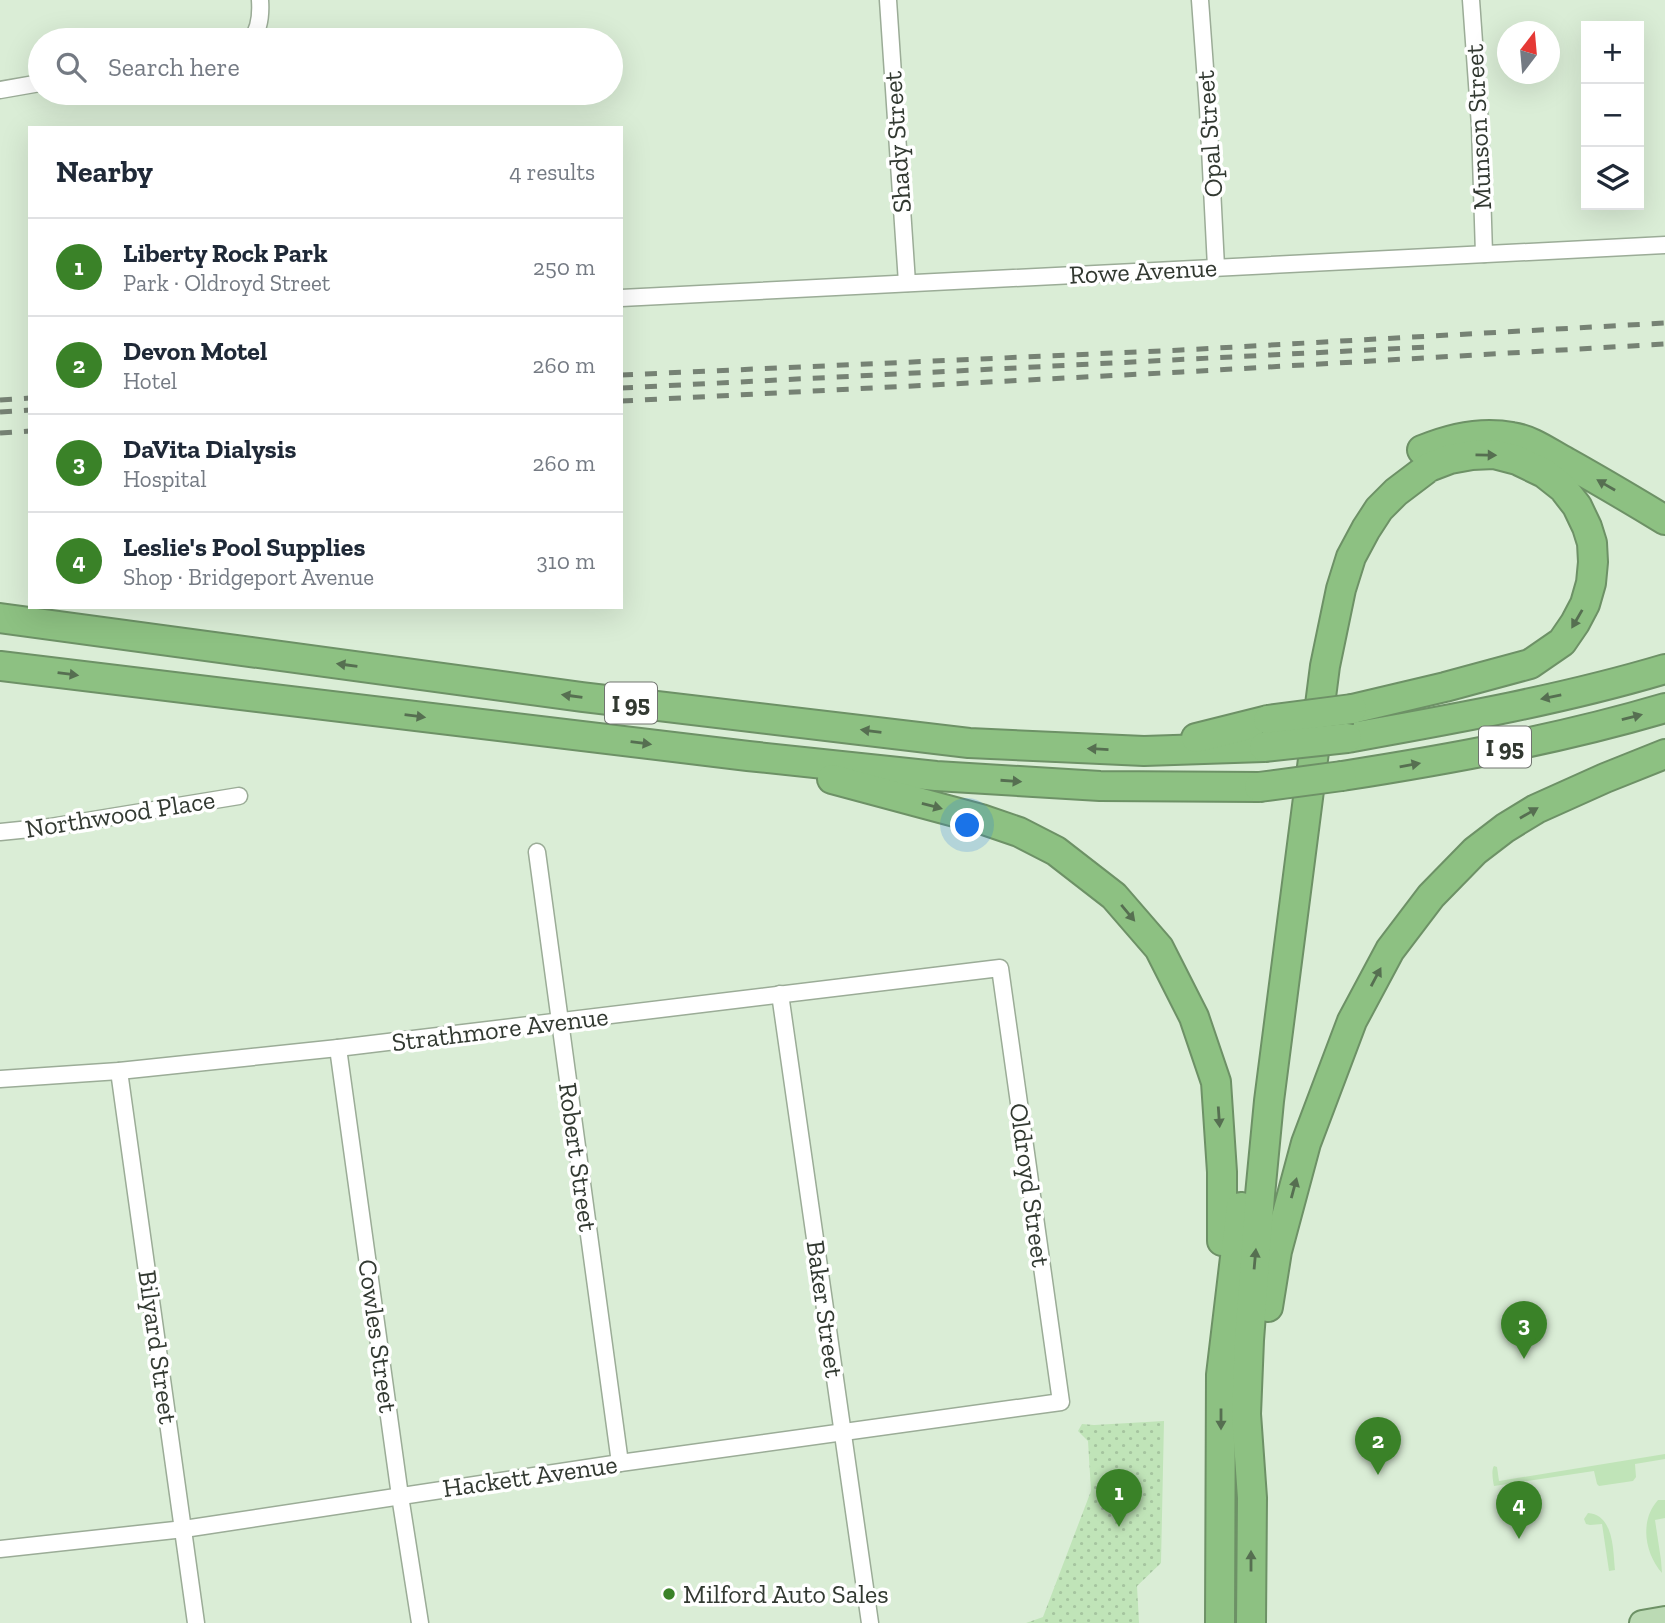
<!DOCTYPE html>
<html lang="en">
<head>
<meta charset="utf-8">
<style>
	body { margin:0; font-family:"Zilla Slab",serif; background:#f6f6f7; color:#1f2937 }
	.controls { position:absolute; right:21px; top:21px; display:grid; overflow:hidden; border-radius:0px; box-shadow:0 7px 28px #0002 }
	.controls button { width:63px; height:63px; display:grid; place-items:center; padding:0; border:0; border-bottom:2px solid #e0e1e3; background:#fff; color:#1f2937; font:35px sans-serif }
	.compass { position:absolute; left:1497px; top:21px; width:63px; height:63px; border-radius:50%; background:#fff; box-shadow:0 7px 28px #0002; rotate:16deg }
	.you { position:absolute; left:968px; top:826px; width:24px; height:24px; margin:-18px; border:5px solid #fff; border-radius:50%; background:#1a73e8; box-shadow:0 0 0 10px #1a73e833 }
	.badge { display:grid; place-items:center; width:46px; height:46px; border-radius:50%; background:#3a8228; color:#fff; font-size:23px; font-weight:700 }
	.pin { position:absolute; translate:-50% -58px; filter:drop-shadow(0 2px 4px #0008) }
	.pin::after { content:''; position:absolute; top:37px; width:24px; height:21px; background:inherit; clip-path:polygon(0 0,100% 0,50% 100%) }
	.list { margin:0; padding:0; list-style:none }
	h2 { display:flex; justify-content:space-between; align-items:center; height:91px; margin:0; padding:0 28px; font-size:30px }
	h2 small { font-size:23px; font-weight:400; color:#747a83 }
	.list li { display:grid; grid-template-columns:46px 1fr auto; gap:21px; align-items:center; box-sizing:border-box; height:98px; padding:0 28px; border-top:2px solid #e0e1e3 }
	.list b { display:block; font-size:26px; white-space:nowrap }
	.list p { margin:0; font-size:23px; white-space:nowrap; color:#747a83 }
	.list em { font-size:23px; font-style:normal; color:#747a83 }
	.icon { flex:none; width:38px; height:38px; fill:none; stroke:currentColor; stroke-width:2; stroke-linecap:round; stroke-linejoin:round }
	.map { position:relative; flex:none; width:1665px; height:1623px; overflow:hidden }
	.search { position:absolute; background:#fff; box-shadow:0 7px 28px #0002; left:28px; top:28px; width:595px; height:77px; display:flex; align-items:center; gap:18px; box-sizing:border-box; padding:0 24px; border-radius:38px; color:#747a83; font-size:26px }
	.panel { position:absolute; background:#fff; box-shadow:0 7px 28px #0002; left:28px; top:126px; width:595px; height:483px; border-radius:0px }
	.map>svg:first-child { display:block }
	.grass { fill:#c0e4b8 }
	.park { fill:url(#park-dots) }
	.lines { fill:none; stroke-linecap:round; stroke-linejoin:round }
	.street-casing { stroke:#9bac97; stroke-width:19 }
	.primary-casing { stroke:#6d9166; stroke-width:28 }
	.highway-casing { stroke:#6d9166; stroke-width:32 }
	.street { stroke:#fff; stroke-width:16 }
	.primary { stroke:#bbdab4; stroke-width:24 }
	.highway { stroke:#8dc182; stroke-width:28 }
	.rail { stroke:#768274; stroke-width:5; stroke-dasharray:12 12; stroke-linecap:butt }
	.highway-bridge-casing { stroke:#6d9166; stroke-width:32; stroke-linecap:butt }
	.highway-bridge { stroke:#8dc182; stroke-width:28 }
	.oneway { fill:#566f51 }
	.poi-dot { fill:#3a8228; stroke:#fff; stroke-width:2.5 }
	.labels { text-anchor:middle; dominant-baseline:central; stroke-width:7; stroke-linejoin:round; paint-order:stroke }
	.shield { fill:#fff; stroke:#70746f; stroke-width:2 }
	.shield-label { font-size:24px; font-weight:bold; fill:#323931 }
	.street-label { font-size:26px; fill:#323931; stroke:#fff }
	.poi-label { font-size:26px; fill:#323931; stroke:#fff; text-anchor:start }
</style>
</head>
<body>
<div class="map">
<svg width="1665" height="1623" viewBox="0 0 1665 1623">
	<defs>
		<pattern id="park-dots" width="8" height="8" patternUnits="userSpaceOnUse" patternTransform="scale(1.75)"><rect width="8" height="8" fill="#c0e4b8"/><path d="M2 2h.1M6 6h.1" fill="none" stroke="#a5c49f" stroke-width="1.8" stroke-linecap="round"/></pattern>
	</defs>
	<rect width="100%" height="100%" fill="#daedd6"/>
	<g class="grass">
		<path d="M1665,1454V1459L1635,1464L1636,1477L1633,1481L1599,1486L1597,1484L1594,1471L1494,1486C1493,1481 1491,1470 1494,1466L1497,1467L1499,1481Z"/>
		<path d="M1658,1500H1665V1518L1655,1520L1661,1560L1662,1573C1645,1554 1639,1521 1658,1500Z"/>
		<path d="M1588,1513C1614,1515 1613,1550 1615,1570L1609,1571L1602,1524L1590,1525L1586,1524L1584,1519Z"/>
	</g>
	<polygon class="park" points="1164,1421 1161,1563 1137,1586 1139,1623 1026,1623 1043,1617 1091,1491 1088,1441 1078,1431 1082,1424 1094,1425"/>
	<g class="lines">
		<defs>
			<g id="street">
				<polyline points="888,0 907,283"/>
				<polyline points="1200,0 1208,109 1216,267"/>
				<polyline points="1471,0 1480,126 1484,254"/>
				<path d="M251,40C260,29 261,14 260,0"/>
				<polyline points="0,90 40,83"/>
				<polyline points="621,298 1665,245"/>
				<polyline points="0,832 50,827 239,796"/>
				<polyline points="537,852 620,1463"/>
				<polyline points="780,994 870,1623"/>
				<polyline points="338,1048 400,1496 420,1623"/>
				<polyline points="119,1071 196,1623"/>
				<polyline points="0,1079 119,1071 338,1048 1000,968 1061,1402 620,1463 184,1529 0,1549"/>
			</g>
			<polyline id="primary" points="1642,1623 1665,1619"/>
			<g id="highway">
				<path d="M1422,450C1451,438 1481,431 1512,437C1532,440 1549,453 1566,462C1600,481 1632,500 1665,520"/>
				<polyline points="0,618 582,697 969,743 1144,751 1264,747"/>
				<polyline points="0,666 748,756 936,776 1100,786 1259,787"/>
				<polyline points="1196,738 1268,720"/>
				<path d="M1347,738C1453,719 1561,700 1665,669"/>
				<path d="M1342,776C1451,759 1560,739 1665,708"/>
				<polyline points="832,779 981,819 1019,832 1056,851 1114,896 1159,948 1194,1017 1216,1082 1222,1172 1222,1241"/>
				<polyline points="1268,1307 1277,1251 1306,1143 1352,1021 1390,950 1431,896 1475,851 1505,828 1536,809 1605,778 1665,754"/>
				<polyline points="1220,1623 1221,1375 1241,1207"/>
				<polyline points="1251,1623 1252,1498 1246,1414 1249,1340 1260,1195 1269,1101 1325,666 1341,589 1351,557 1366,529 1379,509 1396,492 1429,467 1450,459 1472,455 1494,454 1517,460 1544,473 1563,488 1577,506 1587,527 1592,543 1593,562 1591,583 1585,604 1575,623 1562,642 1530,664 1445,687 1352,709"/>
			</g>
		</defs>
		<use href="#street" class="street-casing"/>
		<use href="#primary" class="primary-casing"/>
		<use href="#highway" class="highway-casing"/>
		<use href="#street" class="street"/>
		<use href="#primary" class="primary"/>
		<use href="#highway" class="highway"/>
		<g class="rail">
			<polyline points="621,375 1181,350 1665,323"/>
			<polyline points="621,388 1427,347"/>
			<polyline points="0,400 30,398"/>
			<polyline points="621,401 1182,372 1665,344"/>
			<polyline points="0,412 30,410"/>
			<polyline points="0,433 30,431"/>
		</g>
		<defs>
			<g id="highway-bridge">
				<polyline points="1268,720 1352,709"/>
				<polyline points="1264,747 1347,738"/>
				<polyline points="1259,787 1342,776"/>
			</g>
		</defs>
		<use href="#highway-bridge" class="highway-bridge-casing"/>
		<use href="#highway-bridge" class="highway-bridge"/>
	</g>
	<defs><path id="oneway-solid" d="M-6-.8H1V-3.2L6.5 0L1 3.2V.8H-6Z" transform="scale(1.75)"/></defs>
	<g class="oneway">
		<use href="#oneway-solid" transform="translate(1486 455) rotate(1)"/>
		<use href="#oneway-solid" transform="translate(1606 485) rotate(-150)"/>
		<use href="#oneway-solid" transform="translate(1577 619) rotate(120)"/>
		<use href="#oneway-solid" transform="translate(347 665) rotate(-172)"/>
		<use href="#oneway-solid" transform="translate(68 674) rotate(7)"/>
		<use href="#oneway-solid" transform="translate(572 696) rotate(-172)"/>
		<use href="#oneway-solid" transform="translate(1551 697) rotate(168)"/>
		<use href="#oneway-solid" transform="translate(415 716) rotate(7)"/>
		<use href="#oneway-solid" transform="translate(1632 717) rotate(-14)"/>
		<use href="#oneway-solid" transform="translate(871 731) rotate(-173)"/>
		<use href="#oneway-solid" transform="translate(641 743) rotate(7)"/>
		<use href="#oneway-solid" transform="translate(1098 749) rotate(-177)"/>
		<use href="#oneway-solid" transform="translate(1410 765) rotate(-10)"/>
		<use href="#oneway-solid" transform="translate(1011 781) rotate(4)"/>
		<use href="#oneway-solid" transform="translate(932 806) rotate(15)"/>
		<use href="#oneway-solid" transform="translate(1529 813) rotate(-30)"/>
		<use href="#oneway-solid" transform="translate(1128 913) rotate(50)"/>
		<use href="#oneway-solid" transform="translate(1376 977) rotate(-62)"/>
		<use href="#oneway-solid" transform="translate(1219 1117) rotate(86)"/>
		<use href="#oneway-solid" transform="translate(1294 1188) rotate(-75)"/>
		<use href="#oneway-solid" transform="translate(1255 1259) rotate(-85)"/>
		<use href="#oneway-solid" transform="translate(1221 1419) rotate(90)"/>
		<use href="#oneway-solid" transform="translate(1251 1561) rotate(-90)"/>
	</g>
	<circle class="poi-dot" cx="669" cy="1594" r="7"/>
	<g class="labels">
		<g class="shield">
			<rect x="605" y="682.5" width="52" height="41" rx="5"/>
			<rect x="1479" y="726.5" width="52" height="41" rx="5"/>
		</g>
		<g class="shield-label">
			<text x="631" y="703">I 95</text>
			<text x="1505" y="747">I 95</text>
		</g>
		<g class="street-label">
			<text transform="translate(1478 127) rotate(-93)">Munson Street</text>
			<text transform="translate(1209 134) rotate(-94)">Opal Street</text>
			<text transform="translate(897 142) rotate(-94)">Shady Street</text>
			<text transform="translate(1143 271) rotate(-3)">Rowe Avenue</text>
			<text transform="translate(120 814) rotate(-9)">Northwood Place</text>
			<text transform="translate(500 1029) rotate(-7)">Strathmore Avenue</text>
			<text transform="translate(578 1157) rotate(82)">Robert Street</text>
			<text transform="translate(1030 1185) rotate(82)">Oldroyd Street</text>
			<text transform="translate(825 1309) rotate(82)">Baker Street</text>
			<text transform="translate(378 1336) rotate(82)">Cowles Street</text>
			<text transform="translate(158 1347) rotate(82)">Bilyard Street</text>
			<text transform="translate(530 1476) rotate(-8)">Hackett Avenue</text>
		</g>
		<g class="poi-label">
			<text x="683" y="1594">Milford Auto Sales</text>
		</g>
	</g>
</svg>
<div class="controls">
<button>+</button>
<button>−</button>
<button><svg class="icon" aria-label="layers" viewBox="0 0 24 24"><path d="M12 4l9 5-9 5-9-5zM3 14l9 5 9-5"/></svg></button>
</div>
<svg class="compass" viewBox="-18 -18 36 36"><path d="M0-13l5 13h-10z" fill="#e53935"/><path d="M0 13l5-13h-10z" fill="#747a83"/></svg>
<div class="you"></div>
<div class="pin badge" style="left:1119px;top:1527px">1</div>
<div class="pin badge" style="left:1378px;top:1475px">2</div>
<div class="pin badge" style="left:1524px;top:1359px">3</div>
<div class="pin badge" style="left:1519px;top:1539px">4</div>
<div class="search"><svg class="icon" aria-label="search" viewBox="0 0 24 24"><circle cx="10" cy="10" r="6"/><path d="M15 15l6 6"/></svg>Search here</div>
<section class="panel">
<h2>Nearby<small>4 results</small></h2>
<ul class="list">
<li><span class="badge">1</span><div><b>Liberty Rock Park</b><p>Park · Oldroyd Street</p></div><em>250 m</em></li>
<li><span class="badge">2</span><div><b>Devon Motel</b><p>Hotel</p></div><em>260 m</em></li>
<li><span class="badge">3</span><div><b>DaVita Dialysis</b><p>Hospital</p></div><em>260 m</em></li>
<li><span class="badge">4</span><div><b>Leslie's Pool Supplies</b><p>Shop · Bridgeport Avenue</p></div><em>310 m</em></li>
</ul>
</section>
</div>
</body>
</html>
